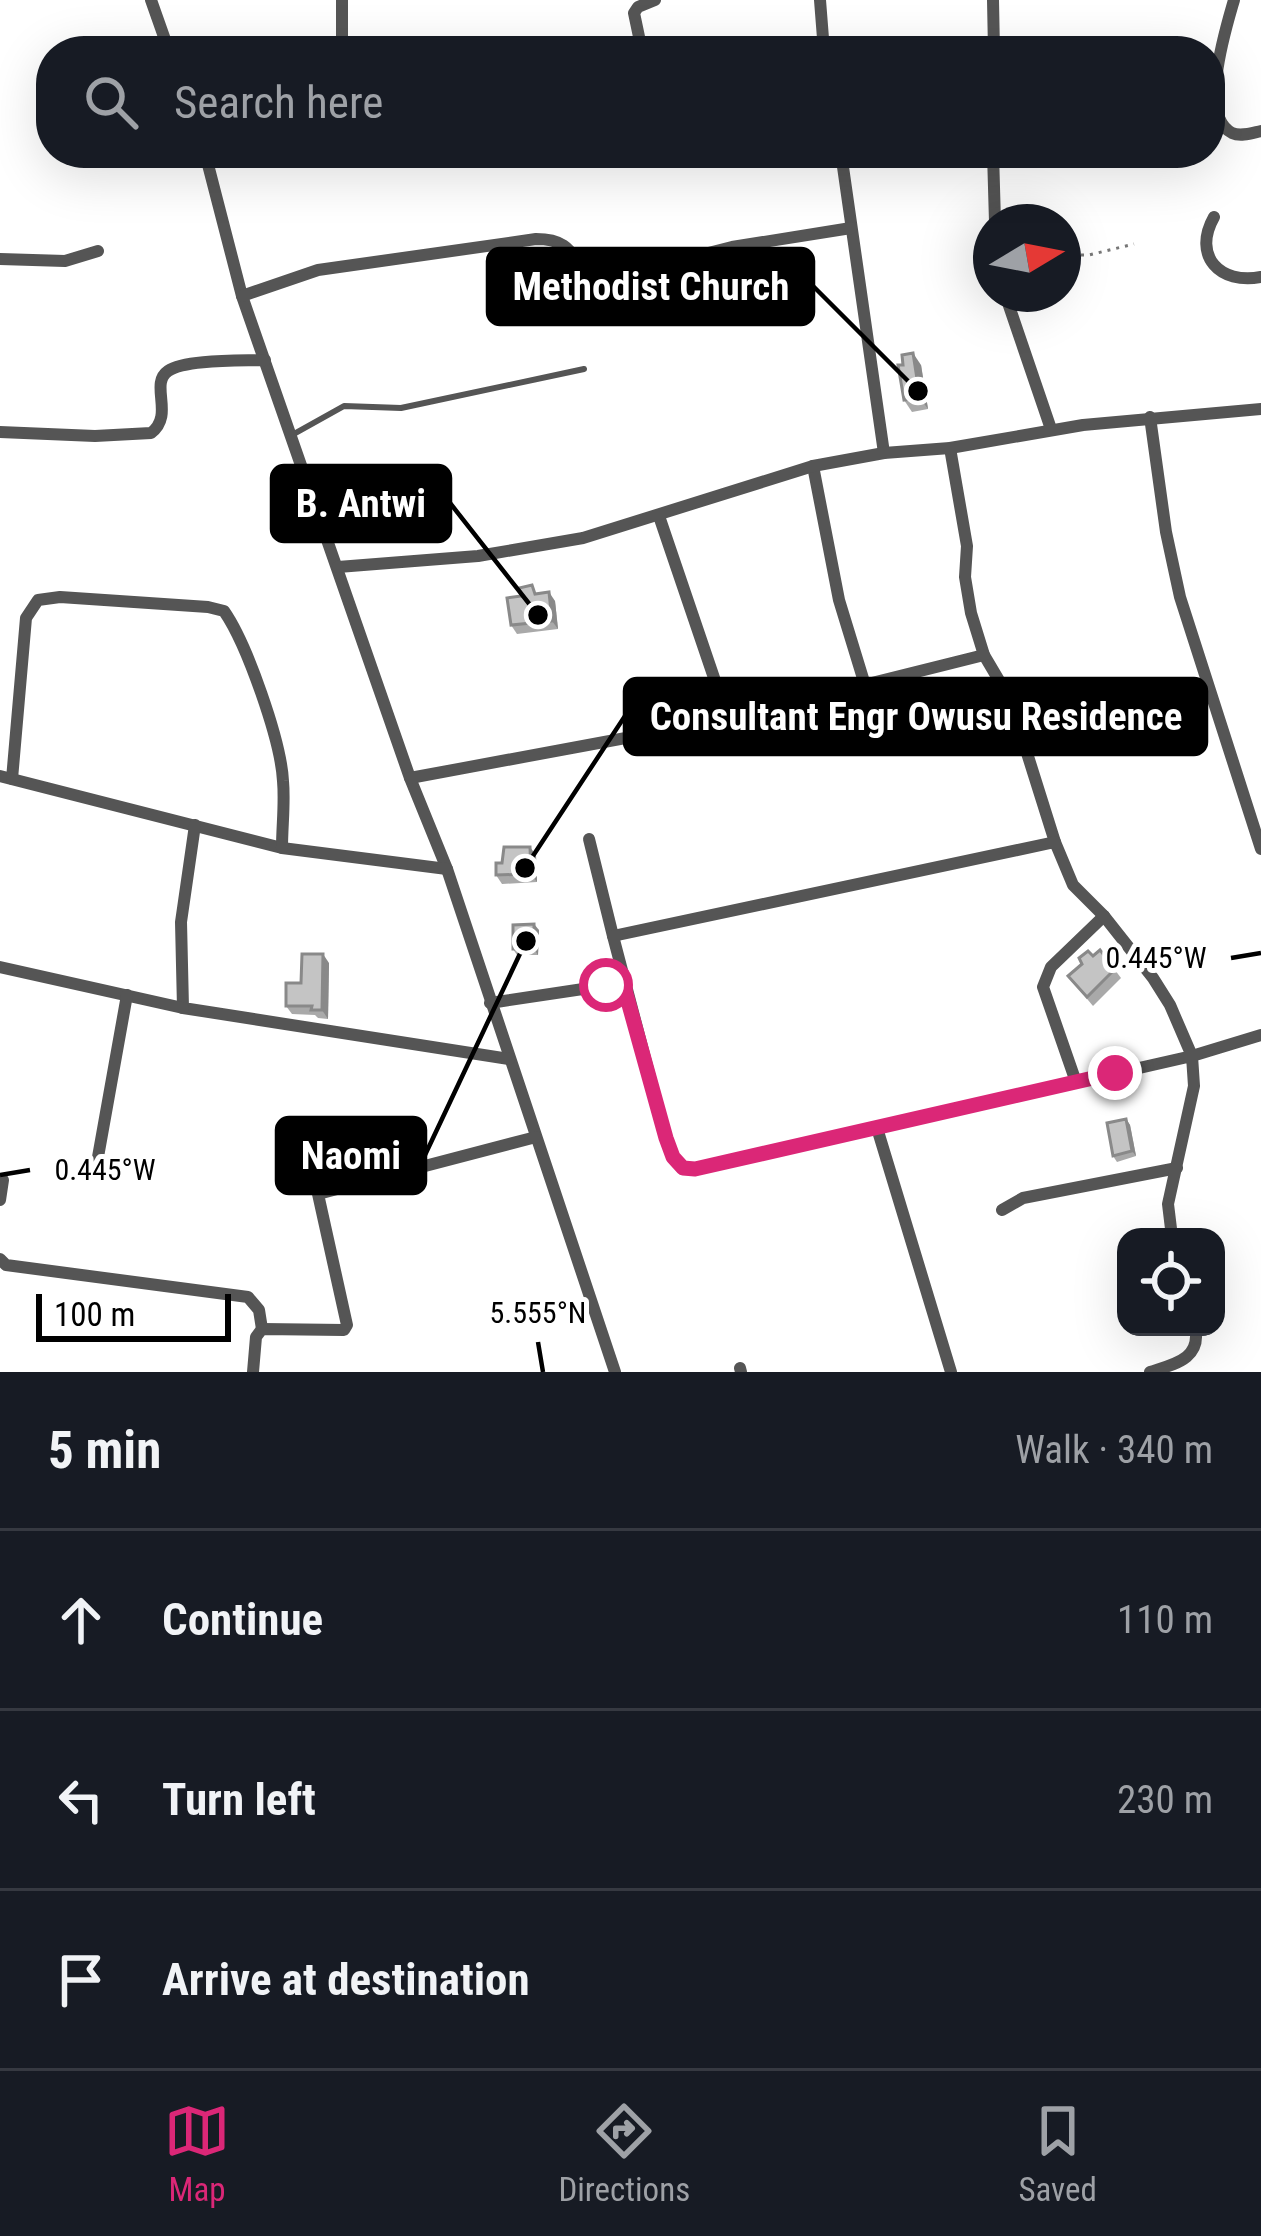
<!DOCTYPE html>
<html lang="en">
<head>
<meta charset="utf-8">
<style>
	body { margin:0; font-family:"Roboto Condensed",sans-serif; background:#242831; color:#f1f3f6 }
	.controls { position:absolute; right:36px; bottom:36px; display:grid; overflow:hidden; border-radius:24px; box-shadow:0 12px 48px #0002 }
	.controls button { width:108px; height:108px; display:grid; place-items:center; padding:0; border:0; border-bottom:3px solid #363941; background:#171b24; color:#f1f3f6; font:60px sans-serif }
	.compass { position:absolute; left:973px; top:204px; width:108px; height:108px; border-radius:50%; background:#171b24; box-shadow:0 12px 48px #0002; rotate:80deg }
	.scale { position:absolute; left:36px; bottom:30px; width:195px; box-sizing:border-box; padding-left:12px; border:6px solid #000; border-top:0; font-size:33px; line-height:42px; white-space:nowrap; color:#000; -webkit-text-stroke:9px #fff; paint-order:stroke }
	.stop { position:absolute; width:36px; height:36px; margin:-27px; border:9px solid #db2777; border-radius:50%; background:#fff }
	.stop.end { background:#db2777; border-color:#fff; box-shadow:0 3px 12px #0008 }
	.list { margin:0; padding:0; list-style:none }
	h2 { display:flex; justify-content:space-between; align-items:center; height:156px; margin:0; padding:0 48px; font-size:51px }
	h2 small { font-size:39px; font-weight:400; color:#9ea1a6 }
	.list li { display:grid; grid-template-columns:78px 1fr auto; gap:36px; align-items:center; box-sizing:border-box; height:180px; padding:0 48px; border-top:3px solid #363941 }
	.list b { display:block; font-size:45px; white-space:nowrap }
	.list em { font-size:39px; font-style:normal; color:#9ea1a6 }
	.icon { flex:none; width:66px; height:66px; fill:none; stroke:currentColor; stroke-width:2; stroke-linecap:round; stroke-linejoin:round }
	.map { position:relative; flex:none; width:1261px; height:1372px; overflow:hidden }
	.search { position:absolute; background:#171b24; box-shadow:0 12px 48px #0002; left:36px; right:36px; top:36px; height:132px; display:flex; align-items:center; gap:30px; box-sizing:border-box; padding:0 42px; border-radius:48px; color:#9ea1a6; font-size:45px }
	.sheet { height:696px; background:#171b24 }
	nav { display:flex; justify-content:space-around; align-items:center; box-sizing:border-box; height:168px; border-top:3px solid #363941; background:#171b24; font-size:33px; color:#9ea1a6 }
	nav a { display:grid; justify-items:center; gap:6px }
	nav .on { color:#db2777 }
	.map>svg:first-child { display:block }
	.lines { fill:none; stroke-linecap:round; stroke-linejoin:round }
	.path { stroke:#777; stroke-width:3; stroke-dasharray:3 6; stroke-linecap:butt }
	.lane { stroke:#555; stroke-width:6 }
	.street { stroke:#555; stroke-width:12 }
	.wall { fill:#a9a9a9 }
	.shaded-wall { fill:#898989 }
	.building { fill:#c4c4c4; stroke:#898989; stroke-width:3 }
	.route { stroke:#db2777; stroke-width:15 }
	.ticks { fill:none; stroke:#000; stroke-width:4.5 }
	.ticks-label { font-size:30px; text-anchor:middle; fill:#000; stroke:#fff; stroke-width:10; stroke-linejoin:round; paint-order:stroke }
	.leader { fill:none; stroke:#000; stroke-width:4.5 }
	.callout-dot { fill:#000; stroke:#fff; stroke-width:4.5 }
	.callout { fill:#000; stroke:#000; stroke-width:4.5 }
	.callout-label { font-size:39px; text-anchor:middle; font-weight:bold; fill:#fff }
</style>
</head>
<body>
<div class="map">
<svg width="1261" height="1372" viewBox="0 0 1261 1372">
	<rect width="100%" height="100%" fill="#fff"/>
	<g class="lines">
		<polyline class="path" points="1063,255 1089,255 1134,244"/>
		<polyline class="lane" points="292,435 344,406 401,408 584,369"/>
		<g class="street">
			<polyline points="151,0 169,51"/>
			<polyline points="820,0 824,51"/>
			<polyline points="993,0 994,51"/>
			<path d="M1234,0C1226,28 1198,116 1232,133C1241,137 1252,133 1261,131"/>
			<polyline points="342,51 342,0"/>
			<polyline points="642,51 634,13 638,7 655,0"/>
			<polyline points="205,153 242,296 410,778 447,869 615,1372"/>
			<polyline points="841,153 884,453"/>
			<polyline points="993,153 995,222"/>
			<path d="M1214,217C1192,256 1220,285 1261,277"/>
			<polyline points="0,259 65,261 98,251"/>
			<polyline points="1005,294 1051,429"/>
			<path d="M242,296L318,270L536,239C574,239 571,259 595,282L732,247L851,228"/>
			<polyline points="1150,417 1166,532 1180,597 1261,849"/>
			<path d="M0,432L95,436L151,433C175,415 149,384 168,371C185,359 242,361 265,360"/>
			<polyline points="950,448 967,546 965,577 971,613 984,655 1010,699 1055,842"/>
			<polyline points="813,466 839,600 865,685"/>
			<polyline points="659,516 728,719"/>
			<polyline points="338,567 478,556 583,538 813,466 884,453 950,448 1083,425 1261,409"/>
			<polyline points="0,776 282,848 447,869"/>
			<polyline points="410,778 728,719 984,655"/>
			<path d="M12,779L26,618L38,600L60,597L208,607L224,611C247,644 281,741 283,781C285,803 282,826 282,848"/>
			<polyline points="195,825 181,922 183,1008 509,1059"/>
			<polyline points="589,839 613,936"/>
			<polyline points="0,967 183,1008"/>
			<polyline points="490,1003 623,983"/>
			<polyline points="1076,1082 1043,987 1051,967 1104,916"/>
			<polyline points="877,1128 951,1372"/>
			<polyline points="119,1171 102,1165 98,1157 127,995"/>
			<polyline points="0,1200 3,1180"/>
			<polyline points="1002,1210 1023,1198 1177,1168"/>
			<polyline points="1172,1237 1168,1204 1194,1086 1192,1056 1170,1005 1153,978 1104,916 1073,885 1055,842 613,936 666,1138 673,1157 683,1168 695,1169 1192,1056 1261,1035"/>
			<polyline points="0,1259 6,1265 248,1297 259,1310 262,1329"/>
			<polyline points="740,1368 741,1372"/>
			<polyline points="253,1372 256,1337 262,1329 344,1330 347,1325 318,1194 536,1137"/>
			<path d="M1150,1372C1174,1364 1202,1359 1195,1327"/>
		</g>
	</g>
	<g class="wall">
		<polygon points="921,365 928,409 912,412 904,400"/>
		<polygon points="538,593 555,601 558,629 517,634 511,625"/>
		<polygon points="530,847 536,856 537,882 502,884 496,875 502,863"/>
		<polygon points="539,930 538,955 517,955 513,949"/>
		<polygon points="1100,950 1121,978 1093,1006 1068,976"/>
		<polygon points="329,963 328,1019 318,1018 315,1015 292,1014 286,1006 301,983"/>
		<polygon points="1126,1119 1130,1125 1136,1156 1117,1162 1113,1156"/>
	</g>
	<g class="shaded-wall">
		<polygon points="913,353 921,365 928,409 920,398"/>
		<polygon points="549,592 555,601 558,629 552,621"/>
		<polygon points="530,847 536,856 537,882 531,874"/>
		<polygon points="534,924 539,930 538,955 534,949"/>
		<polygon points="323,954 329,963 328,1019 322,1010"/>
		<polygon points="1126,1119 1130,1125 1136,1156 1132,1151"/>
	</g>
	<g class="building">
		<polygon points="913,353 920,398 904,400 898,365 903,365 902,355"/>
		<polygon points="532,585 535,594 549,592 552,621 511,625 507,598 521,596 519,588"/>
		<polygon points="504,847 530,847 531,874 496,875 496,863 502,863"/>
		<polygon points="534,924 534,949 513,949 513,925"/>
		<polygon points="1100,950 1115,969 1087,997 1068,976 1082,964 1079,958 1088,951 1093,956"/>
		<polygon points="302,954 323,954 322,1010 311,1010 312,1006 286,1006 286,983 301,983"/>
		<polygon points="1126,1119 1132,1151 1113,1156 1107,1123"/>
	</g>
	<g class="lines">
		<polyline class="route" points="606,985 623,983 666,1138 673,1157 683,1168 695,1169 1115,1073"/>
	</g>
	<path class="ticks" d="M1231,958L1261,953M0,1175L30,1170M538,1342L543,1372"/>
	<g class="ticks-label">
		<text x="1156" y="968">0.445°W</text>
		<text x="105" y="1180">0.445°W</text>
		<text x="538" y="1323">5.555°N</text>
	</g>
	<path class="leader" d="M918 391L813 286M538 615L450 503M525 868L625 716M526 941L425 1155"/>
	<g class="callout-dot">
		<circle cx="918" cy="391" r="12"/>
		<circle cx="538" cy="615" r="12"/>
		<circle cx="525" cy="868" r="12"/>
		<circle cx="526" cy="941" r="12"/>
	</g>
	<g class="callout">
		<rect x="488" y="249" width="325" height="75" rx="12"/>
		<rect x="272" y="466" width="178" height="75" rx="12"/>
		<rect x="625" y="679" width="581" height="75" rx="12"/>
		<rect x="277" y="1118" width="148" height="75" rx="12"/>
	</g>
	<g class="callout-label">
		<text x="651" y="300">Methodist Church</text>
		<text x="361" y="517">B. Antwi</text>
		<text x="916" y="730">Consultant Engr Owusu Residence</text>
		<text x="351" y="1169">Naomi</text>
	</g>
</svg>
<div class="controls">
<button><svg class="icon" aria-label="locate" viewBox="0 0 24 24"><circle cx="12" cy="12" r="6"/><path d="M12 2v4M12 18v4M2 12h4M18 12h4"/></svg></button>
</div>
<svg class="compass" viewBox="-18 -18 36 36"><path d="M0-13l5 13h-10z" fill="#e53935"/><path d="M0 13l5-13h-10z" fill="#9ea1a6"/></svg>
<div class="scale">100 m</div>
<div class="stop" style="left:606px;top:985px"></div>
<div class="stop end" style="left:1115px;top:1073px"></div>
<div class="search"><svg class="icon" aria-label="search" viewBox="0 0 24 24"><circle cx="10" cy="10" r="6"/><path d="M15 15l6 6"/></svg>Search here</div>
</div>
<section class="sheet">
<h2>5 min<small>Walk · 340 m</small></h2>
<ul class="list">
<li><svg class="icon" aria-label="ahead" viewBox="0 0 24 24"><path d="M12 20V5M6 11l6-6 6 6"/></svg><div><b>Continue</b></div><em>110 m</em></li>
<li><svg class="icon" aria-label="left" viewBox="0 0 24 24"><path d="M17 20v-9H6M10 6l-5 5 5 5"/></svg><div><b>Turn left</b></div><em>230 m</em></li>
<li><svg class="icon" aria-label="arrive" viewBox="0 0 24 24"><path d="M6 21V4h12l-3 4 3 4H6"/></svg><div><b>Arrive at destination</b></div></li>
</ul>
</section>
<nav>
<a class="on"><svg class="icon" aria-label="map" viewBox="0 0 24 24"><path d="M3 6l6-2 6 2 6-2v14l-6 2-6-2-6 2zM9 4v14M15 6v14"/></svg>Map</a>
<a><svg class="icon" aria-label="directions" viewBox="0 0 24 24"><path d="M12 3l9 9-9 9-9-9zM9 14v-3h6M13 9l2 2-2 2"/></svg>Directions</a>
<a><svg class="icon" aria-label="saved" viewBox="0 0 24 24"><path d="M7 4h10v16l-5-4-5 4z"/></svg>Saved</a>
</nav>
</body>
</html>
